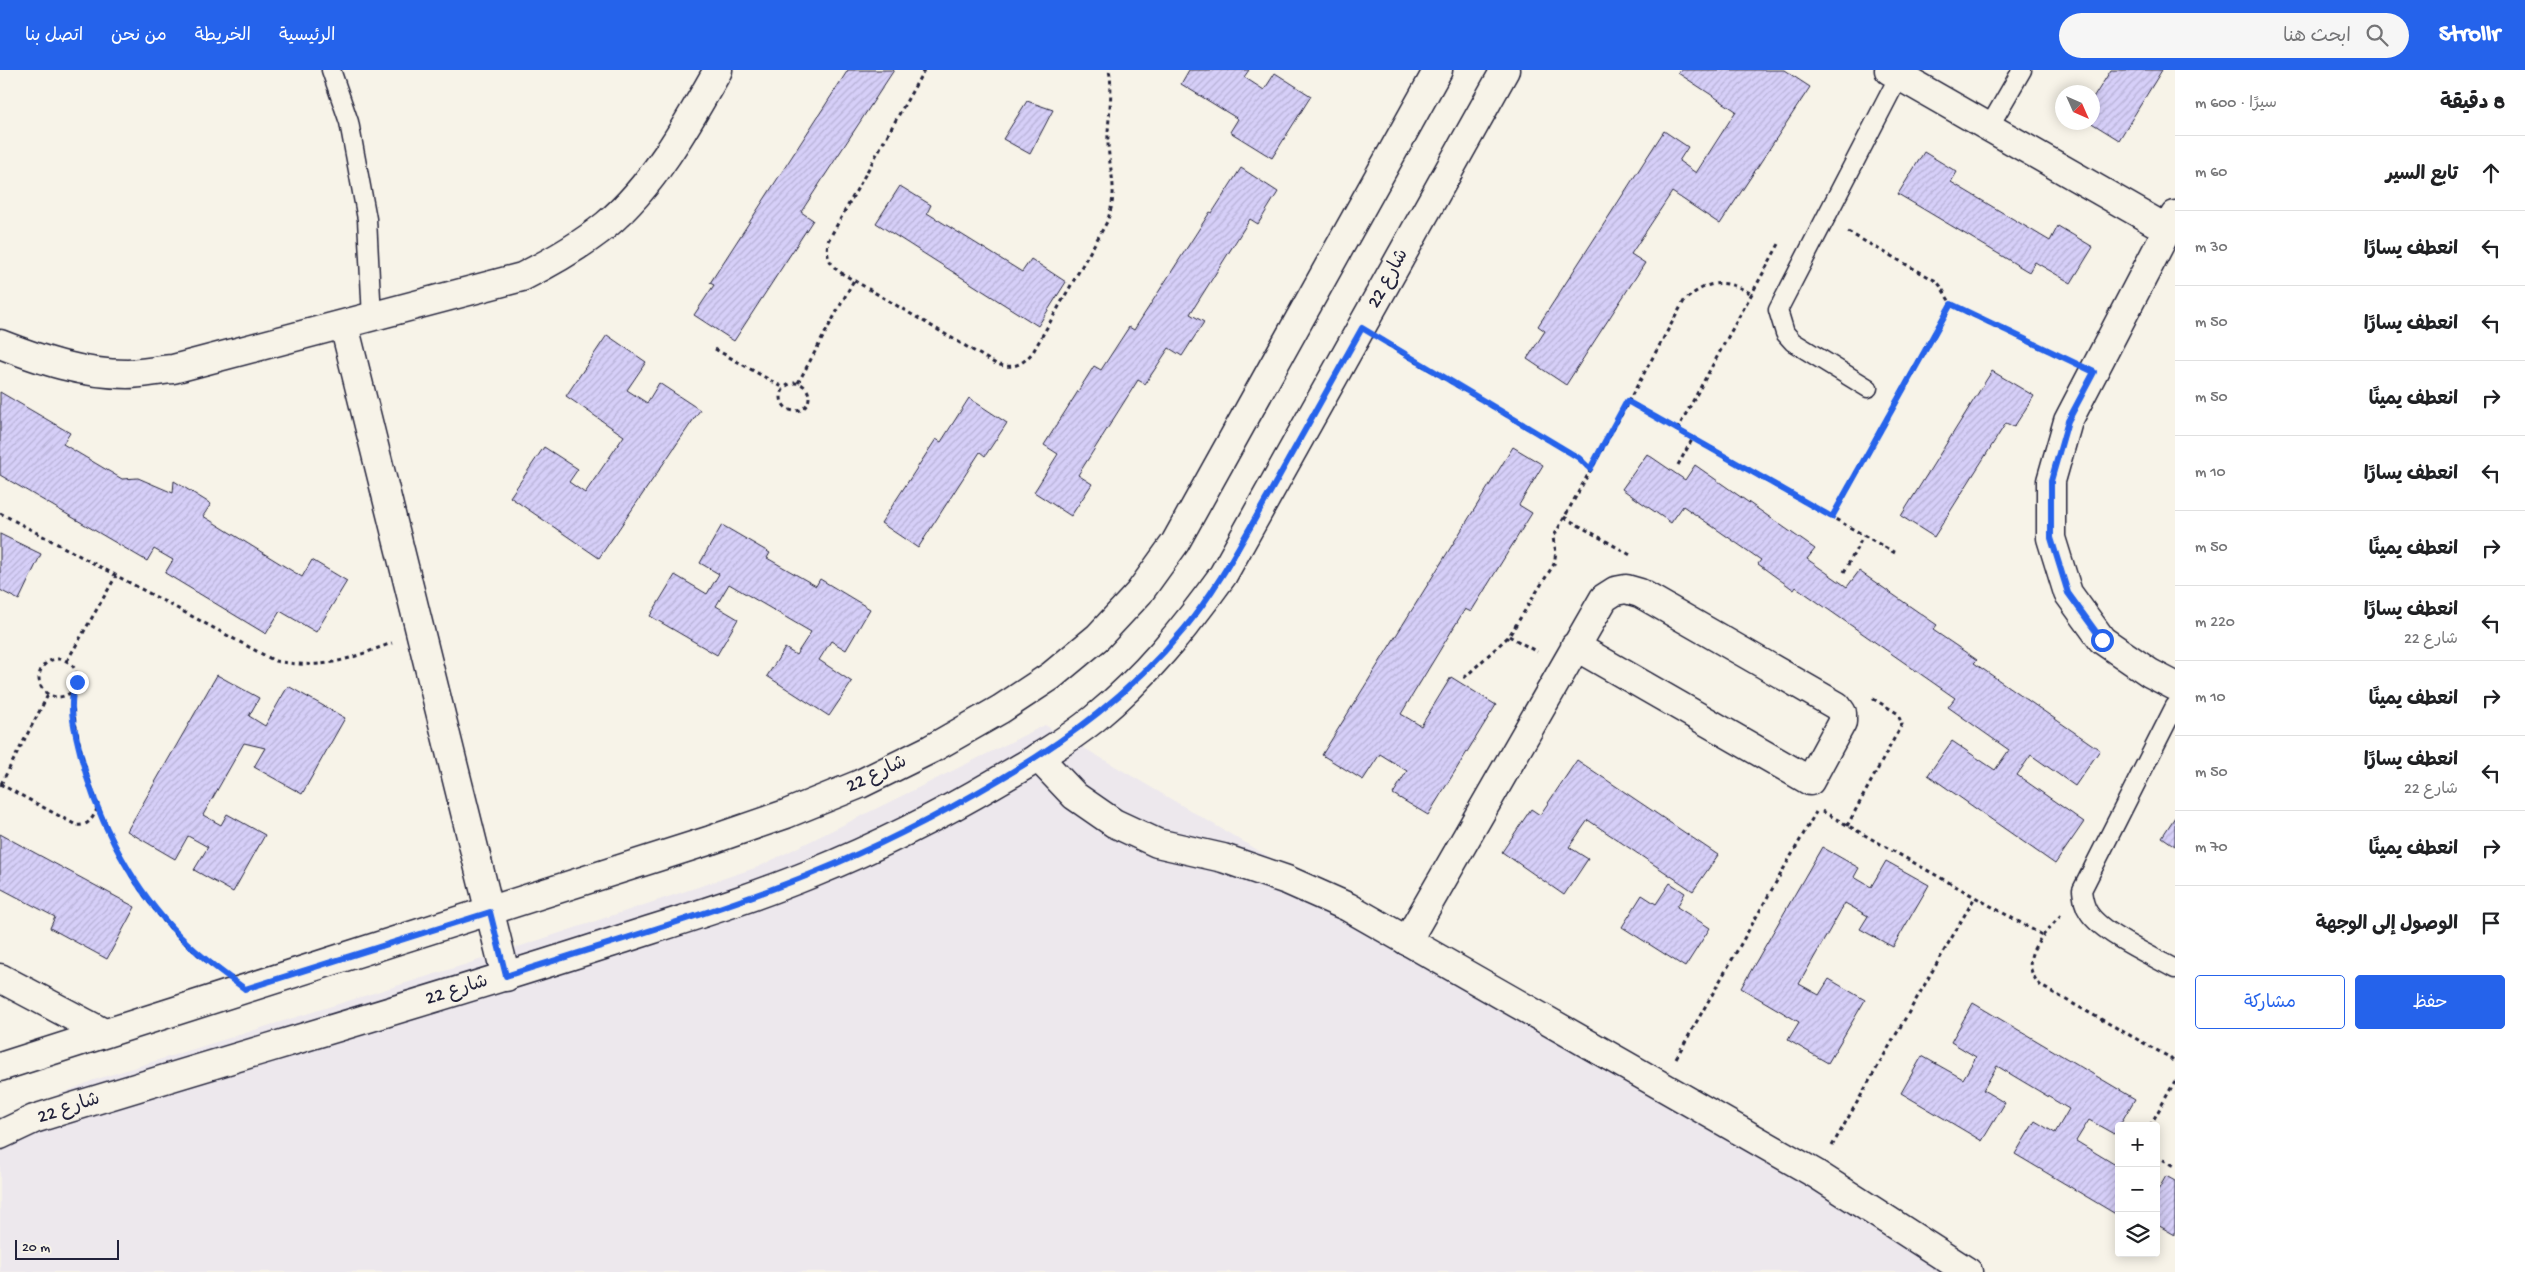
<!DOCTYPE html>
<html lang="ar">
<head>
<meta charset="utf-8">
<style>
	body { margin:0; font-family:"Gochi Hand","Playpen Sans Arabic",sans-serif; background:#f6f6f6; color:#202124; direction:rtl }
	.controls { position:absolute; right:15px; bottom:15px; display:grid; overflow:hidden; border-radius:5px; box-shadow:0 2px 12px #0003 }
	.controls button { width:45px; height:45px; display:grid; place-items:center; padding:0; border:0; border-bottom:1px solid #e0e0e0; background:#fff; color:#202124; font:25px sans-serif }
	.compass { position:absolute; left:2055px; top:15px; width:45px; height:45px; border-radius:50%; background:#fff; box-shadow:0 2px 12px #0003; rotate:135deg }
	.scale { position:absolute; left:15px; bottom:12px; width:104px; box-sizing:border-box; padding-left:5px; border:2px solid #22223b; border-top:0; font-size:14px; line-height:18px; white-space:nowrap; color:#22223b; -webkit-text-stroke:4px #f7f3e8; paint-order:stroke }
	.stop { position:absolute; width:15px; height:15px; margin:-11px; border:4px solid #2563eb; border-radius:50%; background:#fff }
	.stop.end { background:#2563eb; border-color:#fff; box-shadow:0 1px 5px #0008 }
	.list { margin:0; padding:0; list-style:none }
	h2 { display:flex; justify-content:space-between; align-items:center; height:65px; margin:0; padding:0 20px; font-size:21px }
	h2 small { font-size:16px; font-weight:400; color:#757577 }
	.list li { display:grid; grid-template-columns:32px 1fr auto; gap:15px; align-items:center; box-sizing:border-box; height:75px; padding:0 20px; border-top:1px solid #e0e0e0 }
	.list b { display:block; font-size:19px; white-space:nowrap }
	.list p { margin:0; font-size:16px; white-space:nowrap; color:#757577 }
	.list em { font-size:16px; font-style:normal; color:#757577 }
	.actions { display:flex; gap:10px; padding:15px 20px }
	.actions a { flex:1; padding:11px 0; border:1px solid #2563eb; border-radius:5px; text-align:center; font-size:18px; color:#2563eb }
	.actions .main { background:#2563eb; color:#fff }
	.icon { flex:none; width:28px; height:28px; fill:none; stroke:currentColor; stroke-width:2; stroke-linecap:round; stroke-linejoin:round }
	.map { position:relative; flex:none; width:2175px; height:1202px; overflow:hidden; direction:ltr }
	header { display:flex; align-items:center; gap:30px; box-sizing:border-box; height:70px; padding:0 25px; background:#2563eb; color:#fff }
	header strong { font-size:24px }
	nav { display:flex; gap:28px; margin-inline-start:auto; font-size:18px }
	.search { width:350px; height:45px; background:#f6f6f6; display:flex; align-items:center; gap:12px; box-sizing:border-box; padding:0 18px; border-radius:28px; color:#757577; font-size:19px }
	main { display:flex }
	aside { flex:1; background:#fff }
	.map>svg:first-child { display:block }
	.built { fill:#ede8ed }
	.building { fill:url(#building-hatch); stroke:#22223b }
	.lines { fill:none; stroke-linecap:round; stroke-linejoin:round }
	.lane-casing { stroke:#22223b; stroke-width:21 }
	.street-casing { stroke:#22223b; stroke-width:31 }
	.path { stroke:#22223b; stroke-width:3; stroke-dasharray:4 4; stroke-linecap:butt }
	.lane { stroke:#f7f3e8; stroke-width:18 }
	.street { stroke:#f7f3e8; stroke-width:28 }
	.route { stroke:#2563eb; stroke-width:6 }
	.labels { text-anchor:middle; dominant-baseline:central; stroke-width:4; stroke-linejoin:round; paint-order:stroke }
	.street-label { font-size:19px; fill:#22223b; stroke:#f7f3e8 }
</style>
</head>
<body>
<header>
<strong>Strollr</strong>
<div class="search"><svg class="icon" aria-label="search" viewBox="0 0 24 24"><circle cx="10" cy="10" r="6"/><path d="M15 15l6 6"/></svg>ابحث هنا</div>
<nav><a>الرئيسية</a><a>الخريطة</a><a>من نحن</a><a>اتصل بنا</a></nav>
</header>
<main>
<aside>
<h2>8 دقيقة<small>سيرًا · 600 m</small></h2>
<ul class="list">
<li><svg class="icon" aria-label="ahead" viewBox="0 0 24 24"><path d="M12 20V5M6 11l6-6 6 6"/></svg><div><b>تابع السير</b></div><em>60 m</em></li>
<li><svg class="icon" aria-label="left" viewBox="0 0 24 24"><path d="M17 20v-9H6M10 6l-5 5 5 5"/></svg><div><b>انعطف يسارًا</b></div><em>30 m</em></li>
<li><svg class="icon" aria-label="left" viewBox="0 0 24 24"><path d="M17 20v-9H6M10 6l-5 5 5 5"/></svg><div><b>انعطف يسارًا</b></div><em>50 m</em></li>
<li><svg class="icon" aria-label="right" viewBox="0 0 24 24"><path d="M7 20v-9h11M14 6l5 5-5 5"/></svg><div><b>انعطف يمينًا</b></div><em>50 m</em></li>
<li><svg class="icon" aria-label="left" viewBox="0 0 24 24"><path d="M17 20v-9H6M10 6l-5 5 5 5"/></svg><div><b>انعطف يسارًا</b></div><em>10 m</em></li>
<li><svg class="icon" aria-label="right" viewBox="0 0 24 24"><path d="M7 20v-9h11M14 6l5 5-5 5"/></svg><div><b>انعطف يمينًا</b></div><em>50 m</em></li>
<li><svg class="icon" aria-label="left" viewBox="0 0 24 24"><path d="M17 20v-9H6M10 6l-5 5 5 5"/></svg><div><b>انعطف يسارًا</b><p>شارع 22</p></div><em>220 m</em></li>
<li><svg class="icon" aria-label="right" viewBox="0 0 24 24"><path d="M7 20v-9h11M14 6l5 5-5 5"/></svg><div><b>انعطف يمينًا</b></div><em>10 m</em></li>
<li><svg class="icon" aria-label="left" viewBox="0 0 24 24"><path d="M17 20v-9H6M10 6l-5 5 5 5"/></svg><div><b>انعطف يسارًا</b><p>شارع 22</p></div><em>50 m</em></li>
<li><svg class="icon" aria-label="right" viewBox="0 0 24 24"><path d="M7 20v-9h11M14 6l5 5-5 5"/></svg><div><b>انعطف يمينًا</b></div><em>70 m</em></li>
<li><svg class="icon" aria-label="arrive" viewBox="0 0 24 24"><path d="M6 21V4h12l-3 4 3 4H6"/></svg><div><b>الوصول إلى الوجهة</b></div></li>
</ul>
<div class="actions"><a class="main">حفظ</a><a>مشاركة</a></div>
</aside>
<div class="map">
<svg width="2175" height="1202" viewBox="0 0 2175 1202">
	<defs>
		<pattern id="building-hatch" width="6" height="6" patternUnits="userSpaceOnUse" patternTransform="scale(1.25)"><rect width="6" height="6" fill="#d6cff8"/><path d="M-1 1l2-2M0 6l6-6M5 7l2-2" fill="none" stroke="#b7b1d6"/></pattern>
	</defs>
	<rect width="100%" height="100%" fill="#f7f3e8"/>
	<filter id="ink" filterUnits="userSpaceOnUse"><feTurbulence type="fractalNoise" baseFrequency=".02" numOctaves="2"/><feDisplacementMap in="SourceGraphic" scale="10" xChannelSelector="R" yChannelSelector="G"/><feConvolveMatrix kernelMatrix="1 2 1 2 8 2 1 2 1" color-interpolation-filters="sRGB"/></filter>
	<g filter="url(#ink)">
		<polygon class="built" points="1045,655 1976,1202 0,1202 0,1049 94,1010 467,894 758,797"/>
		<g class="building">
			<polygon points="848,0 894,0 801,142 813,150 734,271 694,245 714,215 710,213"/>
			<polygon points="1189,0 1249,0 1244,7 1264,20 1275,3 1311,26 1272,88 1230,62 1238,49 1181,14"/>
			<polygon points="1680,0 1784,0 1810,17 1720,154 1672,122 1631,184 1645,193 1566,315 1527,289 1545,261 1538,256 1664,61 1688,77 1679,91 1696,103 1736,41 1678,3"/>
			<polygon points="2111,0 2162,0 2119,70 2090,52 2092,52 2092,30"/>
			<polygon points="1027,31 1053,40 1030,84 1003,69"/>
			<polygon points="1924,82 1957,102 1951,112 2050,171 2058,156 2093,177 2071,213 2035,192 2029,202 1898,124"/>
			<polygon points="1241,98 1278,122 1258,154 1250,149 1190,244 1204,252 1182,286 1169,278 1145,314 1138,310 1078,405 1092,414 1071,446 1034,422 1058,384 1044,375 1094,296 1101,300 1129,257 1134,260 1210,142 1212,143"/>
			<polygon points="900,116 931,135 927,143 1022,202 1031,189 1066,212 1038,256 876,153"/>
			<polygon points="607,265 646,292 627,320 647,333 659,313 700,340 599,488 510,427 544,377 578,399 569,412 585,423 624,366 566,326"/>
			<polygon points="1992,301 2034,326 2014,357 2006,353 1934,467 1901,446"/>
			<polygon points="0,322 70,363 63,374 122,409 138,408 173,423 174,411 211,434 203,446 302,507 312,490 347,511 316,562 280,541 266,564 165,503 173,490 154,479 147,491 0,405"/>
			<polygon points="969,328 1007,353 985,386 980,382 918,478 881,453 936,369 941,372"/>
			<polygon points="1513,377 1543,395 1519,435 1532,443 1471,542 1465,539 1401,644 1421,656 1451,607 1496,635 1428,745 1393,724 1407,701 1380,684 1363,710 1322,685"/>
			<polygon points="1647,384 1685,410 1695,395 1815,479 1807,489 1847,517 1859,501 1937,555 1933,560 1977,590 1974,593 2100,680 2075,716 2031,685 2017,705 2084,752 2055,794 1928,705 1952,671 1995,700 2009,680 1948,637 1955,628 1796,517 1794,520 1758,494 1761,490 1683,436 1671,453 1622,419"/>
			<polygon points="722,455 770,483 767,488 816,516 820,509 870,539 846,580 831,571 819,590 852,612 829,646 767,606 785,578 796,585 811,562 729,514 716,536 738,549 717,585 650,546 675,505 707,524 719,504 700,493"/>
			<polygon points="0,464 41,484 19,530 0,520"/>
			<polygon points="217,605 259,628 249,646 265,656 288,616 345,648 302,724 254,697 265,678 244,673 203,745 221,755 227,744 265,765 233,822 194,800 208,777 188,766 175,789 127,761"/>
			<polygon points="1577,690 1718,785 1693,821 1588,750 1569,777 1588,789 1564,825 1502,782 1531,739 1540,745"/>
			<polygon points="2175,747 2175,776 2162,767"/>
			<polygon points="0,764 135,837 107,889 50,858 55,847 0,818"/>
			<polygon points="1822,777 1859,798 1854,807 1871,817 1886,791 1929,815 1893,877 1860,859 1868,846 1845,833 1799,914 1819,925 1829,909 1865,930 1828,993 1788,970 1799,952 1741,918"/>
			<polygon points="1670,813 1685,823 1677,837 1710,858 1685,897 1622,857 1642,825 1656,834"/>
			<polygon points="1973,933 2135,1029 2114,1064 2089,1050 2076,1071 2119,1097 2119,1146 2015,1084 2035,1051 2055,1063 2069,1039 1997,996 1983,1020 2005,1033 1982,1071 1901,1023 1922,986 1963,1009 1976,987 1951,972"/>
			<polygon points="2166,1106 2175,1111 2175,1165 2156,1154 2156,1119 2158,1120"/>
		</g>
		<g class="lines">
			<defs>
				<g id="lane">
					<polyline points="331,0 349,52 367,149 372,248"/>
					<polyline points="1989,57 2022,0"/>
					<polyline points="1868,318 1793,272 1785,263 1778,240 1899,6"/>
					<path d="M2175,636L2082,820C2083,829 2084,836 2089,843C2103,864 2152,886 2175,899"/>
				</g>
				<g id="street">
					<polyline points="1889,0 2167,159"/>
					<polyline points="2175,145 2068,351 2051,411 2051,468 2068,523 2102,570 2150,603 2175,616"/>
					<polyline points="344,255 506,907"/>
					<path d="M0,274C41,290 82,304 127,304C142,304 158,300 173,299L522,207C552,192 580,176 606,155C654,115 688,53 718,0"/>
					<polyline points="1038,687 1075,726 1114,753 1157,773 1223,788 1287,810 1348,837 1816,1104 1968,1202"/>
					<polyline points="1407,871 1604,528 1615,521 1626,519 1640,523 1837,636 1842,643 1842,652 1810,711 1575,576"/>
					<polyline points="0,908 104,963"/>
					<polyline points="0,997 711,770 786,744 860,714 931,679 1001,639 1051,606 1098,567 1139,523 1175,473 1438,0"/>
					<path d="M0,1065L34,1049C224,990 415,936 604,875C674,852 745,831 813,803C877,777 939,746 998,711C1031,692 1064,673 1094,649C1145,607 1185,558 1223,505L1505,0"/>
				</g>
			</defs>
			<use href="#lane" class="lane-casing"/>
			<use href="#street" class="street-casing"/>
			<g class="path">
				<path d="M924,0L828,171C826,185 828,191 838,201L996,294C1013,299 1021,296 1033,282L1107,152C1119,117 1110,108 1108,74C1107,49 1114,25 1109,0"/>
				<path d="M1848,162L1936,211C1945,219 1946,231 1956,237L2066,289"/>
				<polyline points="1387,274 1579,388 1590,399"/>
				<polyline points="715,279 784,318"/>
				<polyline points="798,313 854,210"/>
				<circle cx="795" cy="327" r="14"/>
				<polyline points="1627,331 1897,484"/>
				<polyline points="1677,360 1779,174"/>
				<polyline points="1678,395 1693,368"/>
				<path d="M0,443L275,591C326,600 345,590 392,573"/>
				<polyline points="1564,447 1632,486"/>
				<polyline points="1832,447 1951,234"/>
				<polyline points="1844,502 1864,465"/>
				<polyline points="1509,566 1537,582"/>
				<circle cx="58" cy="608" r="19"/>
				<polyline points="67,591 116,506"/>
				<path d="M1464,608L1509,566L1554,494L1556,482L1553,468L1684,231C1708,210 1724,208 1752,224"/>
				<path d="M71,623C81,722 129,835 212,895"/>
				<path d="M0,714L76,755C89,757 93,747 98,737"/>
				<polyline points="1,714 48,625"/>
				<polyline points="1822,741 2044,866"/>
				<polyline points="1847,756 1902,654 1897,643 1870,627"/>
				<path d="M2061,845C2042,867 2015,889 2041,916L2169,987L2175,993"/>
				<polyline points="1676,988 1816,742"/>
				<polyline points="2150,1056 2175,1011"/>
				<polyline points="1832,1076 1975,827"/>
				<polyline points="2156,1086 2175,1096"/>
			</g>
			<use href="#lane" class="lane"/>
			<use href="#street" class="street"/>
		</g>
	</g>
	<g class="lines" filter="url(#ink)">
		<path class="route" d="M77,612C67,631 74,658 79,678C94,743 127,809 172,858C194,882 219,900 245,919L490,842L506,906C608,873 712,844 811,804C875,778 938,746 997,711C1070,668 1130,624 1184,559C1218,518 1242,471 1268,426C1299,370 1331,314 1362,258L1579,388L1590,399L1627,331L1832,447L1951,234L2094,302L2068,351L2051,411V468L2068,523L2102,570"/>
	</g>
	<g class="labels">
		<g class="street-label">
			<text transform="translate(1389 209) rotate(-61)">شارع 22</text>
			<text transform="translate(877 705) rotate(-25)">شارع 22</text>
			<text transform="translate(457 921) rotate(-17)">شارع 22</text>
			<text transform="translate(69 1039) rotate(-18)">شارع 22</text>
		</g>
	</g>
</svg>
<div class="controls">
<button>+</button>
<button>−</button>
<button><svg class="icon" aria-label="layers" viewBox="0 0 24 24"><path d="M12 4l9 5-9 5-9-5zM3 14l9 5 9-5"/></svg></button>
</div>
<svg class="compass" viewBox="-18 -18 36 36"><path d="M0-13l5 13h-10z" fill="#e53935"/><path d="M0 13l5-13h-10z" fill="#757577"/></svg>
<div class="scale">20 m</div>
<div class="stop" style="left:2102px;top:570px"></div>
<div class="stop end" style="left:77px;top:612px"></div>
</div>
</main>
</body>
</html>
